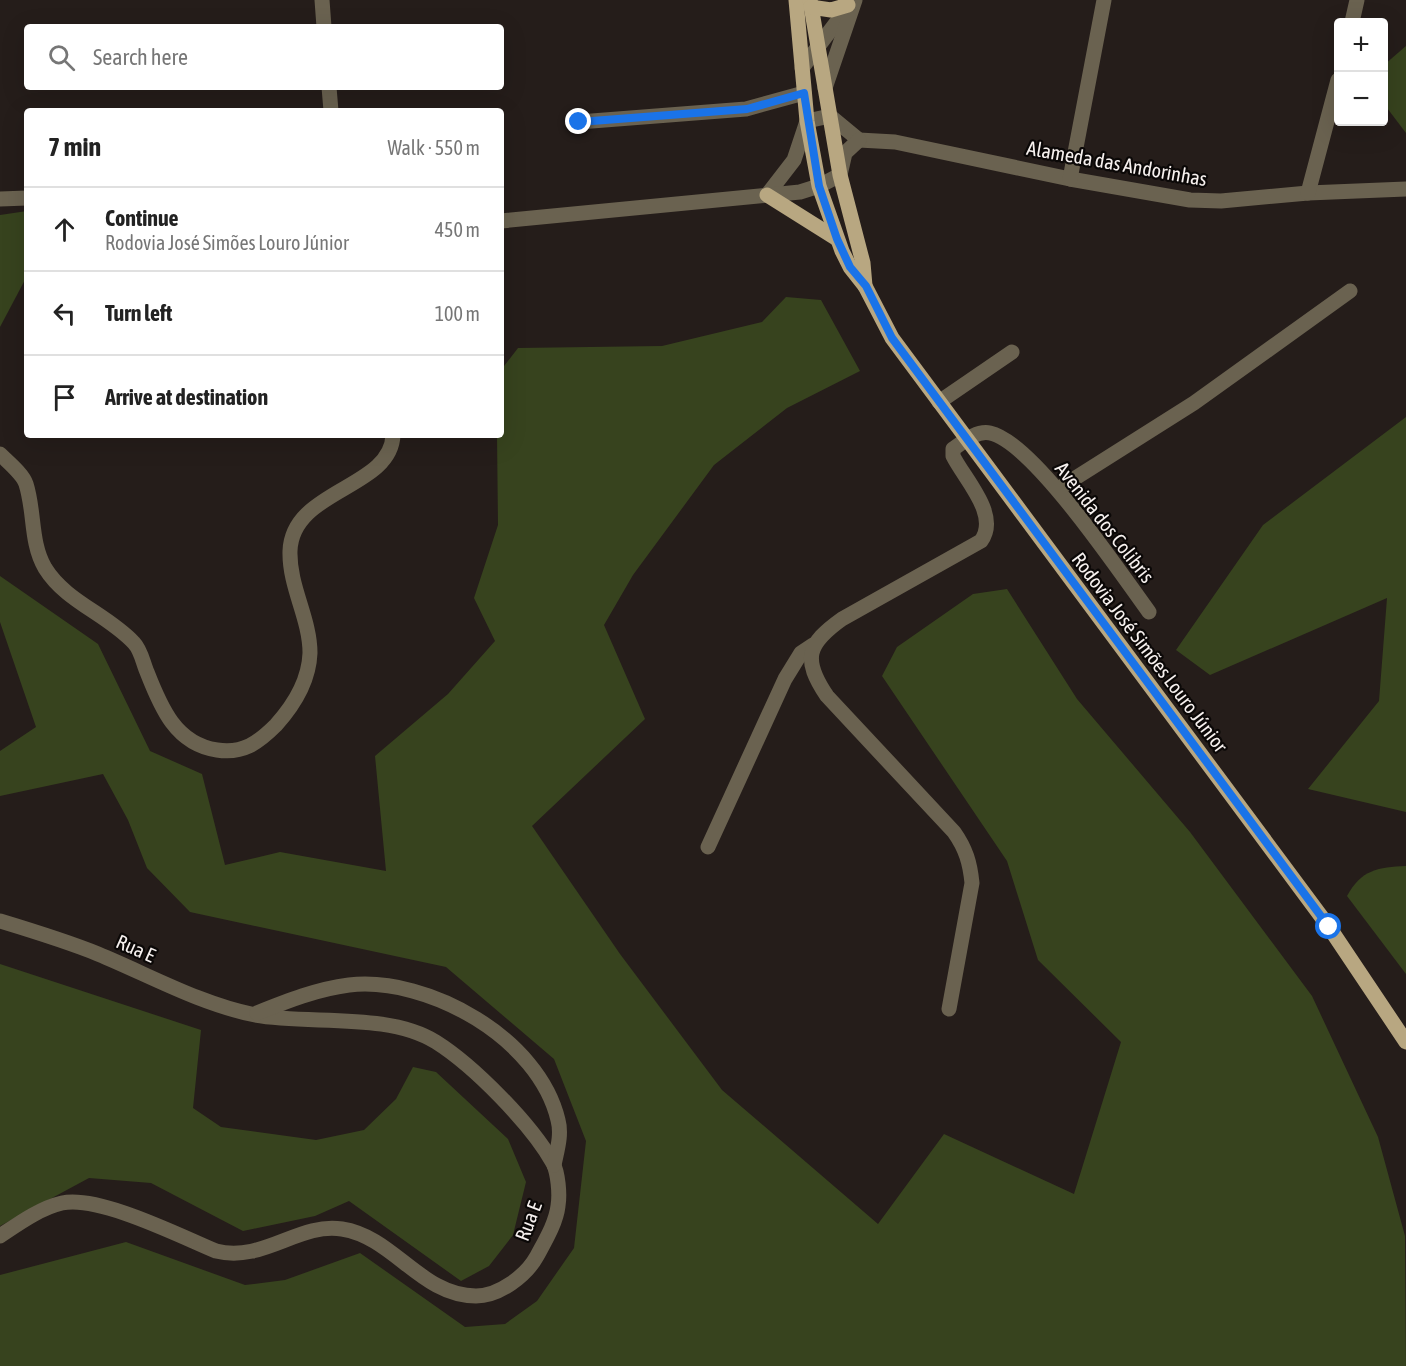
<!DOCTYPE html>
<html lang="en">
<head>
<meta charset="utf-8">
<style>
	body { margin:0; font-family:"Asap Condensed",sans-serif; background:#f6f6f6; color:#222 }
	.controls { position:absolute; right:18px; top:18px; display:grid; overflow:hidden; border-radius:6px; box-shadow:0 6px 24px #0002 }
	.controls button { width:54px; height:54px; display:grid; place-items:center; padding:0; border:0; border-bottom:2px solid #e0e0e0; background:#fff; color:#222; font:30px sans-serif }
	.stop { position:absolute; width:18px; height:18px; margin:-14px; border:4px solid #1a73e8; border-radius:50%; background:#fff }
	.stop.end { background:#1a73e8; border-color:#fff; box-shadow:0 2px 6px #0008 }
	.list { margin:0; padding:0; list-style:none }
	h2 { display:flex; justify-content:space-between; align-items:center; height:78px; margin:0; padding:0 24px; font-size:26px }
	h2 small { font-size:20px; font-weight:400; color:#767676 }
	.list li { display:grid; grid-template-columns:39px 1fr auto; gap:18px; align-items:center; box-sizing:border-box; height:84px; padding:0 24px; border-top:2px solid #e0e0e0 }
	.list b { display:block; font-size:22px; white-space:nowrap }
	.list p { margin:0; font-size:20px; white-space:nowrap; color:#767676 }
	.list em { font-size:20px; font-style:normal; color:#767676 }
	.icon { flex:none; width:33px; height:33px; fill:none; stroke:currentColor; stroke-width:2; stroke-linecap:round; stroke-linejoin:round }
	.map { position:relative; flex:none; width:1406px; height:1366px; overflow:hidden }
	.search { position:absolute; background:#fff; box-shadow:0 6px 24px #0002; left:24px; top:24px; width:480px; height:66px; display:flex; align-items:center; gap:15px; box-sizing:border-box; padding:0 21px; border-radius:6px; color:#767676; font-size:22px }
	.panel { position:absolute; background:#fff; box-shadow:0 6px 24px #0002; left:24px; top:108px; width:480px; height:330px; border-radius:6px }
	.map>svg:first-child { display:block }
	.green { fill:#37431e }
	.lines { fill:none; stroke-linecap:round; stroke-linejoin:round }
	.minor { stroke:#6a6250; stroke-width:15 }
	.major { stroke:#b8a781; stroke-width:15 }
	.route { stroke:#1a73e8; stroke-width:8 }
	.labels { text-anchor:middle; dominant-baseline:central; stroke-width:4.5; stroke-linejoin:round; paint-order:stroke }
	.street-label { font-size:20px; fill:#f7f1ef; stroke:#0b0807 }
</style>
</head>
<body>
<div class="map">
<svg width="1406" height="1366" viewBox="0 0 1406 1366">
	<rect width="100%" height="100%" fill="#251d1a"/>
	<g class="green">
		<polygon points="1406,46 1406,133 1384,104 1384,65"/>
		<polygon points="27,211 27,276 0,327 0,215"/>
		<polygon points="786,297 821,300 860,371 787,408 714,465 633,575 604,625 645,719 532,826 620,954 722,1090 878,1224 944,1134 1074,1194 1121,1042 1038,960 1007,861 882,676 897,647 973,594 1007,589 1077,699 1190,832 1312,996 1378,1137 1405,1236 1406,1366 0,1366 0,1275 126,1242 245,1285 285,1280 360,1253 465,1327 505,1324 537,1301 574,1248 586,1141 554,1059 446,967 190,912 147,868 128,820 103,774 0,796 0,751 36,727 0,622 0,576 98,644 150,751 202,774 225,865 280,852 386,871 375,756 448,694 495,641 474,598 498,525 497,435 501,435 501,370 518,348 662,346 762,322"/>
		<polygon points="1406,417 1406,812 1308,789 1379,701 1387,598 1210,675 1176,650 1263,525"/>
		<path d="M1406,866V974L1347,896C1361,870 1378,867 1406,866Z"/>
		<polygon points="0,964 201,1030 193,1108 221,1127 316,1140 364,1130 396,1099 413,1067 436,1072 508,1139 526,1182 513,1235 489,1266 461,1281 349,1201 315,1216 243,1231 151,1183 89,1178 0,1226"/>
	</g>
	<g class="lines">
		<g class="minor">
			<polyline points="322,0 324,27"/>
			<polyline points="1352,22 1357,0"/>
			<polyline points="802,68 845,11"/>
			<polyline points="329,87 331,111"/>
			<polyline points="825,88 855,0"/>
			<polyline points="579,122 746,109 804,93"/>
			<polyline points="859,140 895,142 1070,179 1190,200 1221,201 1308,193 1406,189"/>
			<polyline points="1070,179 1104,0"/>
			<polyline points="1308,193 1338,80"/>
			<polyline points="767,195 794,160 807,121 830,116 859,140"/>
			<polyline points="0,199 27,198"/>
			<polyline points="501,221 800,192 819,186 840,175 845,153 859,140"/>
			<polyline points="939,402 1012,352"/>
			<path d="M0,454C8,462 23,474 26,484C35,512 30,542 45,568C66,602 107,614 134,643C141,650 143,663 147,672C161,708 176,744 217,750C243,754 258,743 276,725C294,705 309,681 310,653C310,618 289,587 290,551C292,489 391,489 393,435"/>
			<polyline points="1058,489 1194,403 1350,291"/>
			<polyline points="708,847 785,679 801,653 813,645"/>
			<path d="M0,921C33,931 66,941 98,954C149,975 200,1004 255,1015C310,1025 388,1012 436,1042C474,1066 531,1124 553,1163C558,1173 560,1194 558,1206C556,1223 545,1241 537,1256C526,1276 499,1296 476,1296C421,1296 394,1237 342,1229C299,1222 263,1263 216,1251C180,1236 99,1195 62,1203C40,1208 18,1224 0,1236"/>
			<path d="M949,1009L972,883C970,863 966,849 954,832L827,696C802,659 807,644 842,619L981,541C1000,515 965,480 953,456V449C963,442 977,430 990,433C1033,442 1121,574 1149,612"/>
			<path d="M257,1013C287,1001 317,989 349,985C429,976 539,1039 558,1120C562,1135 557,1150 554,1165"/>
		</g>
		<g class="major">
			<polyline points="796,0 807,121 819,186 842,251 850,267 865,286 892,338 1329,927 1406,1042"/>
			<polyline points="810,0 840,175 863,263 865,286"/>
			<polyline points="811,7 831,10 848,5"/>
			<polyline points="767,195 837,239"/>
		</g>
	</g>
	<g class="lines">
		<polyline class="route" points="579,122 747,109 804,93 819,186 837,239 850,267 866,286 892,338 1329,927"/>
	</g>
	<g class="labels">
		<g class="street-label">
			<text transform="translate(1117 163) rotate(10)">Alameda das Andorinhas</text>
			<text transform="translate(1105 522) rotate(52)">Avenida dos Colibris</text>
			<text transform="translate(1150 652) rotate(53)">Rodovia José Simões Louro Júnior</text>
			<text transform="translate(136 948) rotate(24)">Rua E</text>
			<text transform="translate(528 1221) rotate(-69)">Rua E</text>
		</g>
	</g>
</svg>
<div class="controls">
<button>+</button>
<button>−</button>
</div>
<div class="stop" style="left:1329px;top:927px"></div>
<div class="stop end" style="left:579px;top:122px"></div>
<div class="search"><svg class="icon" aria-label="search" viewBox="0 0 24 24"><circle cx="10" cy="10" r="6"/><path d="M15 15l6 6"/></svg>Search here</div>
<section class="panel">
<h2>7 min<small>Walk · 550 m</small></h2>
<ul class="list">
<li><svg class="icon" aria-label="ahead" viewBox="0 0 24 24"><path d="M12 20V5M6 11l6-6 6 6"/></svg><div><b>Continue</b><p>Rodovia José Simões Louro Júnior</p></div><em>450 m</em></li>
<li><svg class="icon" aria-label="left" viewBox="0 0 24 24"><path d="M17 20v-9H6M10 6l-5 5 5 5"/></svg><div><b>Turn left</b></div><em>100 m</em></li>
<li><svg class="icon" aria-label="arrive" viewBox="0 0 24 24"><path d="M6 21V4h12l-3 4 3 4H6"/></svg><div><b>Arrive at destination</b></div></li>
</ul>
</section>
</div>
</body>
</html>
